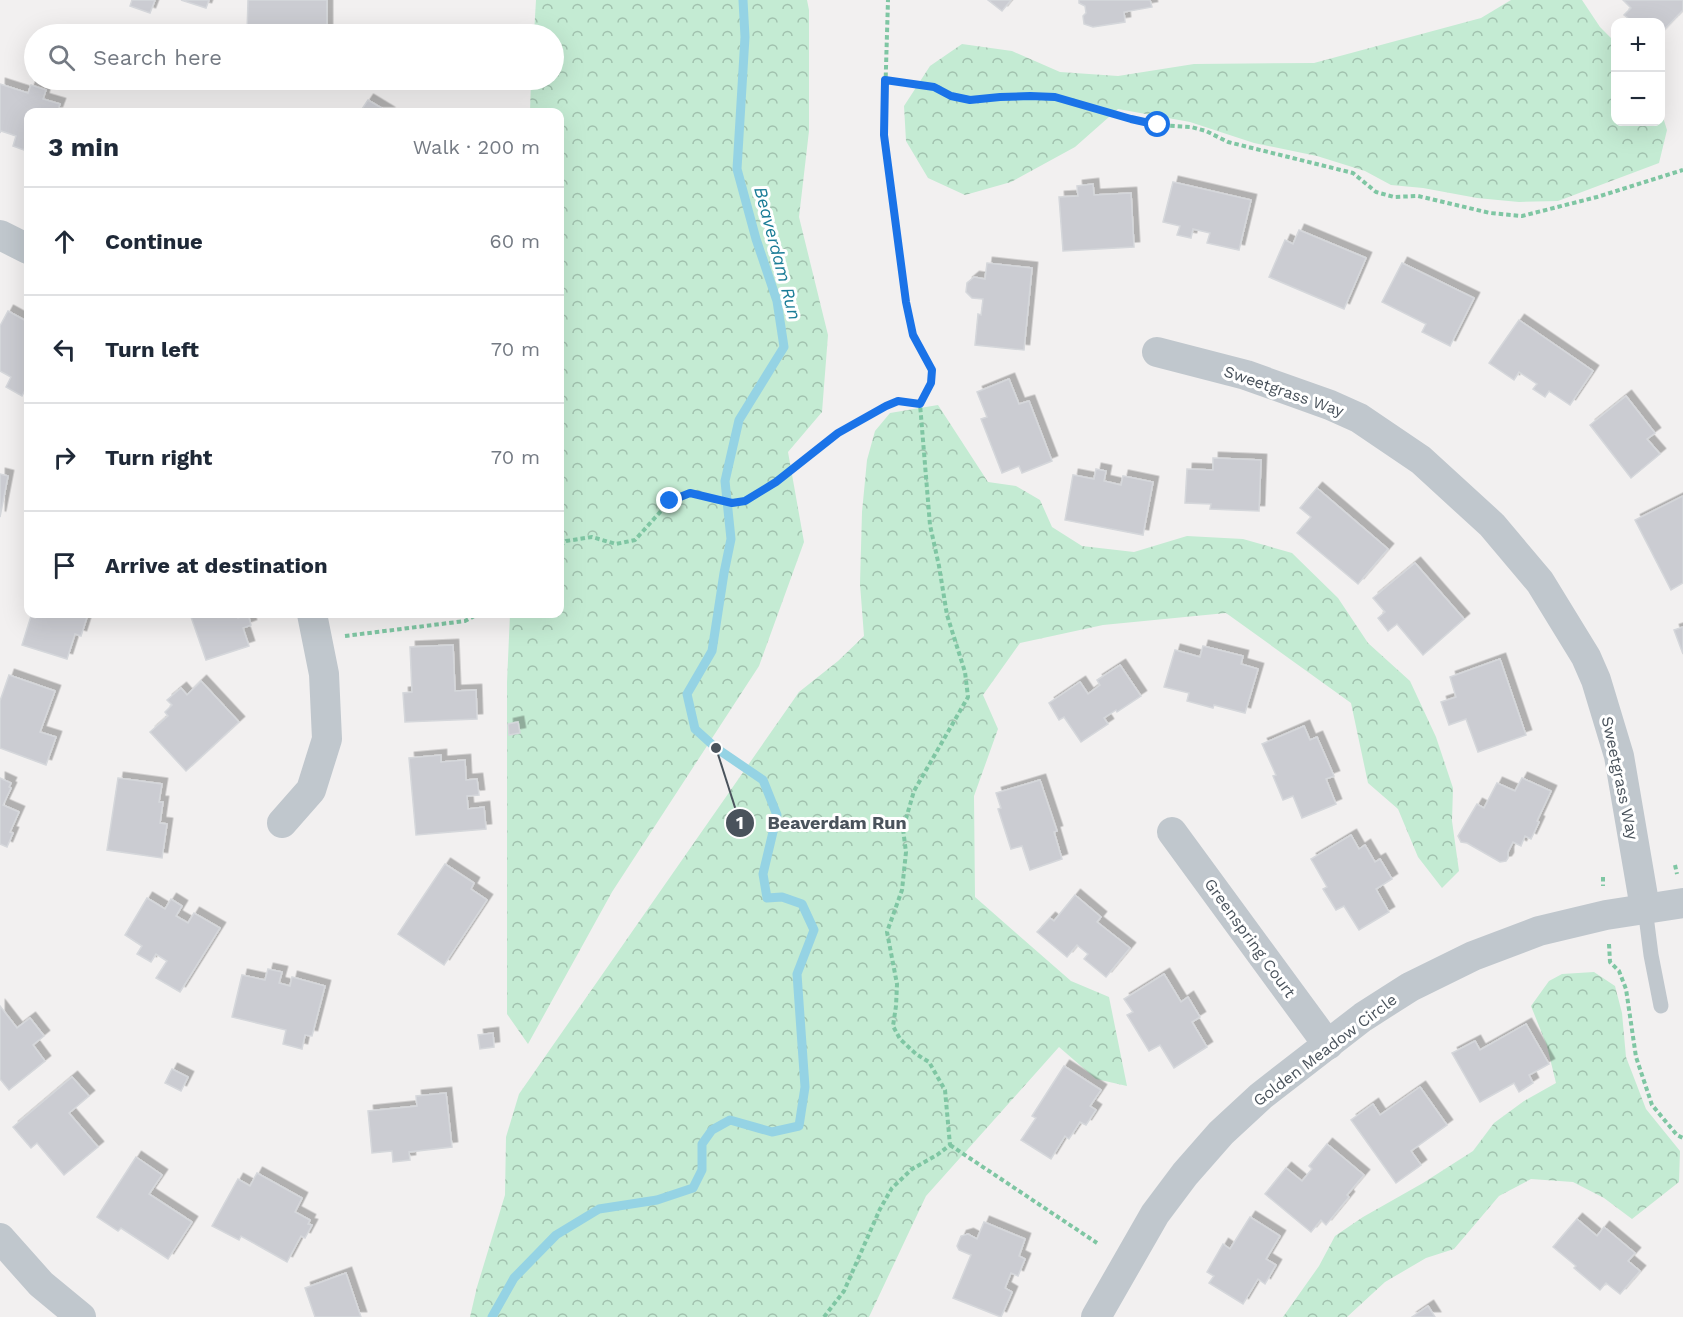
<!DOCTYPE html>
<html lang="en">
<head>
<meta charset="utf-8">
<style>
	body { margin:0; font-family:"Work Sans",sans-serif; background:#f2f2f3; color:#1f2937 }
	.controls { position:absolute; right:18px; top:18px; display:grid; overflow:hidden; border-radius:12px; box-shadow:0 6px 24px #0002 }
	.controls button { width:54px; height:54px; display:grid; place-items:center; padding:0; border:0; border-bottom:2px solid #e0e1e3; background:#fff; color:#1f2937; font:30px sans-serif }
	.stop { position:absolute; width:18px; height:18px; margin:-14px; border:4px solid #1a73e8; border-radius:50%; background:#fff }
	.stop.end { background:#1a73e8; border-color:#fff; box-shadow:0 2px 6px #0008 }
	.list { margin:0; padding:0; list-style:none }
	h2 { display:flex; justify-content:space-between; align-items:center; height:78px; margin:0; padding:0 24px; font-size:26px }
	h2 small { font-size:20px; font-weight:400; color:#747a83 }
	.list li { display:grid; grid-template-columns:39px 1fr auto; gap:18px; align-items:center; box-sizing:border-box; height:108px; padding:0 24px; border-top:2px solid #e0e1e3 }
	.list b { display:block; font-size:22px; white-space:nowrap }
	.list em { font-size:20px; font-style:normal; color:#747a83 }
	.icon { flex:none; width:33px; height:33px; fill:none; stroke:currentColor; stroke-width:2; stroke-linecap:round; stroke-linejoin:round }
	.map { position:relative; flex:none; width:1683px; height:1317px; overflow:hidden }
	.search { position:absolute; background:#fff; box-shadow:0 6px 24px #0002; left:24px; top:24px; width:540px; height:66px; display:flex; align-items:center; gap:15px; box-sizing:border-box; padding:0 21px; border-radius:33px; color:#747a83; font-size:22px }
	.panel { position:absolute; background:#fff; box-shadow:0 6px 24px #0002; left:24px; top:108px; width:540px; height:510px; border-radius:12px }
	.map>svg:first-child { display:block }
	.forest { fill:url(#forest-crowns) }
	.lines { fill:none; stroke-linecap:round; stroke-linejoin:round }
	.stream { stroke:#95d3e4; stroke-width:9 }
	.building { fill:#cbccd2; stroke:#d5d7db; stroke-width:1.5; filter:url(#shadow) }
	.path { stroke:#7fc6a3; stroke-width:4; stroke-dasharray:4.5 3; stroke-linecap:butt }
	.lane { stroke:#c0c7cd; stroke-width:15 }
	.street { stroke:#c0c7cd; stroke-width:30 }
	.route { stroke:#1a73e8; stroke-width:8 }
	.labels { text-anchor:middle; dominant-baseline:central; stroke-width:6; stroke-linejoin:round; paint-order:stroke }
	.street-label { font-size:16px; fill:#4a535c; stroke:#fff }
	.water-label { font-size:18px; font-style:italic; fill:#1a7c97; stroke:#fff }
	.leader { fill:none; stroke:#4a535c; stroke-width:2 }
	.callout-dot { fill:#4a535c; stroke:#fff; stroke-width:2 }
	.mark-label { font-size:18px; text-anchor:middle; font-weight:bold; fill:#fff }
	.callout-label { font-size:18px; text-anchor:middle; font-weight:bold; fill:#4a535c; stroke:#fff; stroke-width:6; stroke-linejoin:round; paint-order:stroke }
</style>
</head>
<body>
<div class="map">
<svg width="1683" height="1317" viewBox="0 0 1683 1317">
	<defs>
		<pattern id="forest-crowns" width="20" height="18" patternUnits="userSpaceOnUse" patternTransform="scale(1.5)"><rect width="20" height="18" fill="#c4ebd3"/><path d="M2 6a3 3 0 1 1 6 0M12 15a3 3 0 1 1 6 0" fill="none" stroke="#a1c1ae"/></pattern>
		<filter id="shadow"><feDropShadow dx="5.5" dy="-5.5" stdDeviation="0" flood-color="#0004"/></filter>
	</defs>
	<rect width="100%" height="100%" fill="#f2f0f0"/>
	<g class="forest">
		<polygon points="536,0 807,0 809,10 809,131 799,217 828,335 822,412 788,452 804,542 759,666 612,892 528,1044 507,1014 507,682 510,614 560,614 560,112 530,112 531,80 554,80 554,34 534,34"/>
		<polygon points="1511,0 1582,0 1600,27 1615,42 1616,122 1660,122 1661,111 1667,130 1659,163 1558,201 1519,202 1477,198 1423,188 1391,185 1365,171 1317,156 1254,143 1190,122 1118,109 1075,147 1011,182 965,195 928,178 906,141 904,106 930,66 962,44 1012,51 1060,72 1118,76 1194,64 1314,63 1481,18"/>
		<polygon points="938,405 988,482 1016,486 1040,500 1052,527 1082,546 1134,552 1187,536 1243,539 1292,553 1338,598 1368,643 1410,681 1436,737 1453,788 1452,821 1459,871 1442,888 1418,857 1398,809 1368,783 1351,703 1226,613 1103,625 1020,643 983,695 998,729 974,796 975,897 1071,981 1109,997 1127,1086 1096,1079 1059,1047 926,1196 869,1317 470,1317 477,1287 505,1195 506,1137 519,1094 799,692 838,661 864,636 860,584 862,512 867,460 875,431 890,413"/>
		<polygon points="1594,972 1615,986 1622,1013 1626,1057 1646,1109 1680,1151 1679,1182 1632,1219 1604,1198 1573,1182 1531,1179 1499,1196 1454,1249 1426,1258 1385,1282 1347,1317 1283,1317 1319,1266 1335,1236 1363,1217 1423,1183 1473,1151 1494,1123 1524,1101 1556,1083 1547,1046 1531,1006 1549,981 1562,974"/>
	</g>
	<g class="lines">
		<polyline class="stream" points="492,1317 514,1278 556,1235 599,1209 657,1200 693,1188 702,1170 702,1144 712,1130 730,1120 772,1132 799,1126 805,1087 797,974 814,930 802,904 782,897 767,898 763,874 777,815 763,780 716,748 695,729 687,694 712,651 724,573 731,539 725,481 739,420 784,347 777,301 756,239 737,169 745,37 743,0"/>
	</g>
	<g class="building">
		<polygon points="132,0 155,0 150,13 130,6"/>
		<polygon points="181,0 209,0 206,8"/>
		<polygon points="248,0 327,0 327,33 252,34 252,33 247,33"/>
		<polygon points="988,0 1011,0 1002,11"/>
		<polygon points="1079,0 1150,0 1152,7 1124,12 1125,22 1093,27 1084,24 1083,16 1086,13 1085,6 1079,3"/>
		<polygon points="1623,0 1683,0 1683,10 1660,34 1660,22 1633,22 1624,15 1631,8"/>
		<polygon points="0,84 28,93 31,85 46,90 43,99 60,104 57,112 28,112 28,141 27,140 24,150 13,146 16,136 1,131 0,133"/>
		<polygon points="368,100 388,112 360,112"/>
		<polygon points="1173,182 1251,200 1239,250 1207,243 1210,233 1193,229 1191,238 1177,235 1180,226 1163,222"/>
		<polygon points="1093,184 1094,195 1131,193 1134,247 1063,251 1059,197 1078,196 1077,186"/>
		<polygon points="1299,230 1366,258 1344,309 1269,277 1285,240 1293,244"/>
		<polygon points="987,263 1032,268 1024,350 975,345 978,314 981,315 983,299 972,298 966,292 967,283 974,277 985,279"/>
		<polygon points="1402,263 1474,298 1450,346 1422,332 1426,324 1382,302"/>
		<polygon points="8,311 28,322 28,387 27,386 22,396 6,387 11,377 0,371 0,326"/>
		<polygon points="1519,320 1593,371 1570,405 1549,391 1545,397 1533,389 1537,384 1519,372 1514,380 1489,363"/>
		<polygon points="1009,379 1019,404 1029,401 1052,461 1022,473 1019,466 1002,473 981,419 987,417 977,392"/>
		<polygon points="1626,396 1655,433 1647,439 1660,454 1631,478 1590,425"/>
		<polygon points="1213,458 1261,460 1259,511 1210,509 1211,504 1185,503 1187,469 1213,470"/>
		<polygon points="1096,469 1106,471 1104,481 1121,485 1123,476 1153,482 1143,535 1065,520 1073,475 1094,479"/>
		<polygon points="0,474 8,476 0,517"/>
		<polygon points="1317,488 1388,549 1358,584 1297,533 1311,517 1300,508"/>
		<polygon points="1683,496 1683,583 1671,590 1635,520"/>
		<polygon points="1415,563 1464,619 1423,655 1397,624 1388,631 1378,618 1385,612 1373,598"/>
		<polygon points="37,614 88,614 81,636 75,634 67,659 22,645 31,616 35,618"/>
		<polygon points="190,614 236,614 238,618 248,614 251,625 243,628 249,646 206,660"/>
		<polygon points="1683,627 1683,654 1674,630"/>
		<polygon points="453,645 455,691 476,690 477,719 405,722 403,693 412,692 410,647"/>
		<polygon points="1203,646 1243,656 1241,664 1258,669 1245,713 1214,705 1213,708 1187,701 1189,693 1164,687 1175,650 1200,657"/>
		<polygon points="1500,659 1526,735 1478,752 1466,719 1449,725 1441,702 1456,697 1450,677"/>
		<polygon points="1120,665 1141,696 1117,712 1116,710 1104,718 1108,724 1081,742 1064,717 1059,720 1049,703 1080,682 1088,694 1100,685 1097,680"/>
		<polygon points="9,675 55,691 40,732 56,737 46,765 0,748 0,701"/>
		<polygon points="201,681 239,722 186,771 150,732 168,716 165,712 172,705 167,700 181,688 187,695"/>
		<polygon points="518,722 520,733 509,735 508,724"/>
		<polygon points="1304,726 1310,740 1317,737 1334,776 1326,779 1336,804 1302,818 1293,796 1283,800 1273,776 1276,775 1262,744"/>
		<polygon points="441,755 441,762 465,760 466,780 477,779 479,795 467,796 468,809 484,807 486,829 416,835 409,758"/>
		<polygon points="0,778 11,783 9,787 11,788 3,805 19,812 10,832 13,833 7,847 0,844"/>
		<polygon points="118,778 162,784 159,802 163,802 160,823 167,824 162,858 107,850"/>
		<polygon points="1522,778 1551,791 1537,821 1539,822 1531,839 1525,836 1521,846 1513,842 1508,852 1508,858 1506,861 1500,862 1467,843 1461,842 1458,836 1477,804 1484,808 1497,783 1515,791"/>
		<polygon points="1040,780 1057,831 1054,832 1062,859 1030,870 1022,846 1011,849 998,809 1001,808 996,793"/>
		<polygon points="1351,835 1359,849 1365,845 1375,862 1380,859 1392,879 1376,889 1389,912 1359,930 1344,906 1336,910 1323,889 1327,887 1311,859"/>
		<polygon points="445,864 474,883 471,889 487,900 444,965 398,934"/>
		<polygon points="1075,895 1101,917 1097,922 1130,948 1106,977 1084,959 1088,954 1077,945 1067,957 1037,932 1050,918 1054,921"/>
		<polygon points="147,898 165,909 171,899 182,906 176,916 188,923 194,913 220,928 180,992 156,978 167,961 156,954 151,962 137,954 142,946 125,935"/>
		<polygon points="268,969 282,972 279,983 290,986 292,977 325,986 312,1036 305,1035 302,1049 283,1044 286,1030 232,1017 242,975 265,980"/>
		<polygon points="1164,974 1181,1002 1188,997 1200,1017 1192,1022 1207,1047 1174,1068 1160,1045 1149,1051 1127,1015 1133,1012 1124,999"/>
		<polygon points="0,1006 17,1028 30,1018 44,1036 33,1045 45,1061 9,1090 0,1079"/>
		<polygon points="1526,1024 1549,1064 1529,1075 1533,1083 1519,1092 1514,1083 1480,1102 1452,1053 1475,1041 1480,1050"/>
		<polygon points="493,1033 494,1047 480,1049 478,1035"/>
		<polygon points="1064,1066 1101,1090 1090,1106 1096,1110 1086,1125 1080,1122 1069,1139 1065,1136 1051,1159 1021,1140 1036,1118 1032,1116"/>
		<polygon points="172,1069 188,1077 181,1091 165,1083"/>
		<polygon points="72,1077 89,1096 69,1113 98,1147 64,1175 37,1143 31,1148 13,1127"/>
		<polygon points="1420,1087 1447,1125 1411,1151 1421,1165 1396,1183 1351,1120 1373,1104 1380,1115"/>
		<polygon points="446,1093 452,1147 409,1152 410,1160 393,1162 392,1151 372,1153 368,1111 417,1106 416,1096"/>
		<polygon points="1327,1144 1364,1175 1347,1195 1349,1197 1326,1225 1321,1220 1311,1232 1265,1194 1286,1168 1302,1181 1312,1169 1309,1166"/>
		<polygon points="136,1157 162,1175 149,1194 192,1222 168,1259 121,1228 118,1231 97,1217"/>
		<polygon points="257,1173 302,1198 295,1212 310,1220 308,1224 312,1225 305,1238 301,1236 287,1262 241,1236 239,1240 212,1226 238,1179 250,1186"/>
		<polygon points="1250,1217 1280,1236 1266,1259 1276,1265 1265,1284 1258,1279 1243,1304 1209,1283 1214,1276 1207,1272 1223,1244 1230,1249"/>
		<polygon points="1577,1219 1597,1236 1604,1227 1635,1253 1628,1261 1640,1271 1620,1294 1606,1283 1600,1290 1574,1268 1576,1266 1553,1247"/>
		<polygon points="984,1222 1025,1239 1019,1256 1025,1259 1018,1276 1011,1273 1005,1288 1012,1292 1001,1317 953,1298 971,1255 959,1250 957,1246 961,1236 968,1234 977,1239"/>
		<polygon points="346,1273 361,1317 315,1317 305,1288"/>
		<polygon points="1428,1306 1435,1317 1412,1317"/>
	</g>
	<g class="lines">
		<g class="path">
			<polyline points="885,79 934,87 951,96 970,100 1000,97 1030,96 1055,97 1131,119 1158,125 1191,127 1206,131 1228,142 1353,173 1376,192 1394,197 1418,196 1490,213 1522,216 1597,197 1683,170"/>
			<polyline points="560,546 566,541 592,537 616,544 635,540 670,501 690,493 732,503 745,501 776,482 838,433 886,406 898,401 920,404"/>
			<polyline points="345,636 465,621 478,614"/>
			<polyline points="1675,865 1677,874"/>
			<polyline points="1603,877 1603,886"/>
			<polyline points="1609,944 1610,962 1619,971 1626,989 1636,1057 1652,1105 1677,1135 1683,1138"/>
			<polyline points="950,1145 1097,1243"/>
			<polyline points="824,1317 844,1291 880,1209 892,1188 912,1169 937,1155 950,1145 945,1090 929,1062 916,1054 900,1039 893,1026 896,1006 897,984 887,932 902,890 906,852 903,829 914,791 968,697 965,672 947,615 939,566 930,525 920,404 931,383 932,370 913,335 906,302 884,135 888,0"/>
		</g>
		<polyline class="lane" points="1645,908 1651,955 1661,1006"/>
		<g class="street">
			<polyline points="0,235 28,249"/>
			<polyline points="1157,352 1246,375 1330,405 1359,418 1421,460 1492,525 1540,582 1586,657 1596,680 1619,756 1645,908"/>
			<polyline points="282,823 311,790 327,739 324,674 312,614"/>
			<polyline points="1172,832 1328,1045"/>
			<polyline points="0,1238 41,1284 81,1317"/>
			<polyline points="1096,1317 1155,1214 1185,1174 1221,1133 1261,1096 1363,1017 1410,987 1473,956 1539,931 1606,915 1683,903"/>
		</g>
	</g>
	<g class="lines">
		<polyline class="route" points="670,501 690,493 732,503 745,501 776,482 838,433 886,406 898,401 920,404 931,383 932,370 913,335 906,302 884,135 885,80 934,87 951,96 970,100 1000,97 1030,96 1055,97 1131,119 1158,125"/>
	</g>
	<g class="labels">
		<g class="street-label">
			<text transform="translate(1284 391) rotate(19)">Sweetgrass Way</text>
			<text transform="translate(1620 778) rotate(78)">Sweetgrass Way</text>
			<text transform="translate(1250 938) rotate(54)">Greenspring Court</text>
			<text transform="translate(1325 1050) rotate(-37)">Golden Meadow Circle</text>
		</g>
		<g class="water-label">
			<text transform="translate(778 253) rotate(75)">Beaverdam Run</text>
		</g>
	</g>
	<path class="leader" d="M716 748L740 823"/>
	<g class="callout-dot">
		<circle cx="716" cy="748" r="6"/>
		<circle cx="740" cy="823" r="15"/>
	</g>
	<g class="mark-label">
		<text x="740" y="829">1</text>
	</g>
	<g class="callout-label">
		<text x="837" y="829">Beaverdam Run</text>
	</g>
</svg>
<div class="controls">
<button>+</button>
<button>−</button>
</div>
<div class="stop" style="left:1158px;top:125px"></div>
<div class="stop end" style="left:670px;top:501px"></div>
<div class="search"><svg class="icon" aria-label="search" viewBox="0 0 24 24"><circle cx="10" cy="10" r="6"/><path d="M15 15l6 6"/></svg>Search here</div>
<section class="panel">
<h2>3 min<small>Walk · 200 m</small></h2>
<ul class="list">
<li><svg class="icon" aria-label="ahead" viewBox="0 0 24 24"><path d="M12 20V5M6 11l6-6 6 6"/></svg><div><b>Continue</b></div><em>60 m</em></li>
<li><svg class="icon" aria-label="left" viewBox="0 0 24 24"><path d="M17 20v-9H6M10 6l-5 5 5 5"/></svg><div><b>Turn left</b></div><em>70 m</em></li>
<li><svg class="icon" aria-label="right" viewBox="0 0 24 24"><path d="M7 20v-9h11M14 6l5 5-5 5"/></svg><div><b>Turn right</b></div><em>70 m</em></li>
<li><svg class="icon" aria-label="arrive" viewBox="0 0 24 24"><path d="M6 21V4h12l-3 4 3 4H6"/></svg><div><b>Arrive at destination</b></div></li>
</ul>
</section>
</div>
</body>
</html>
